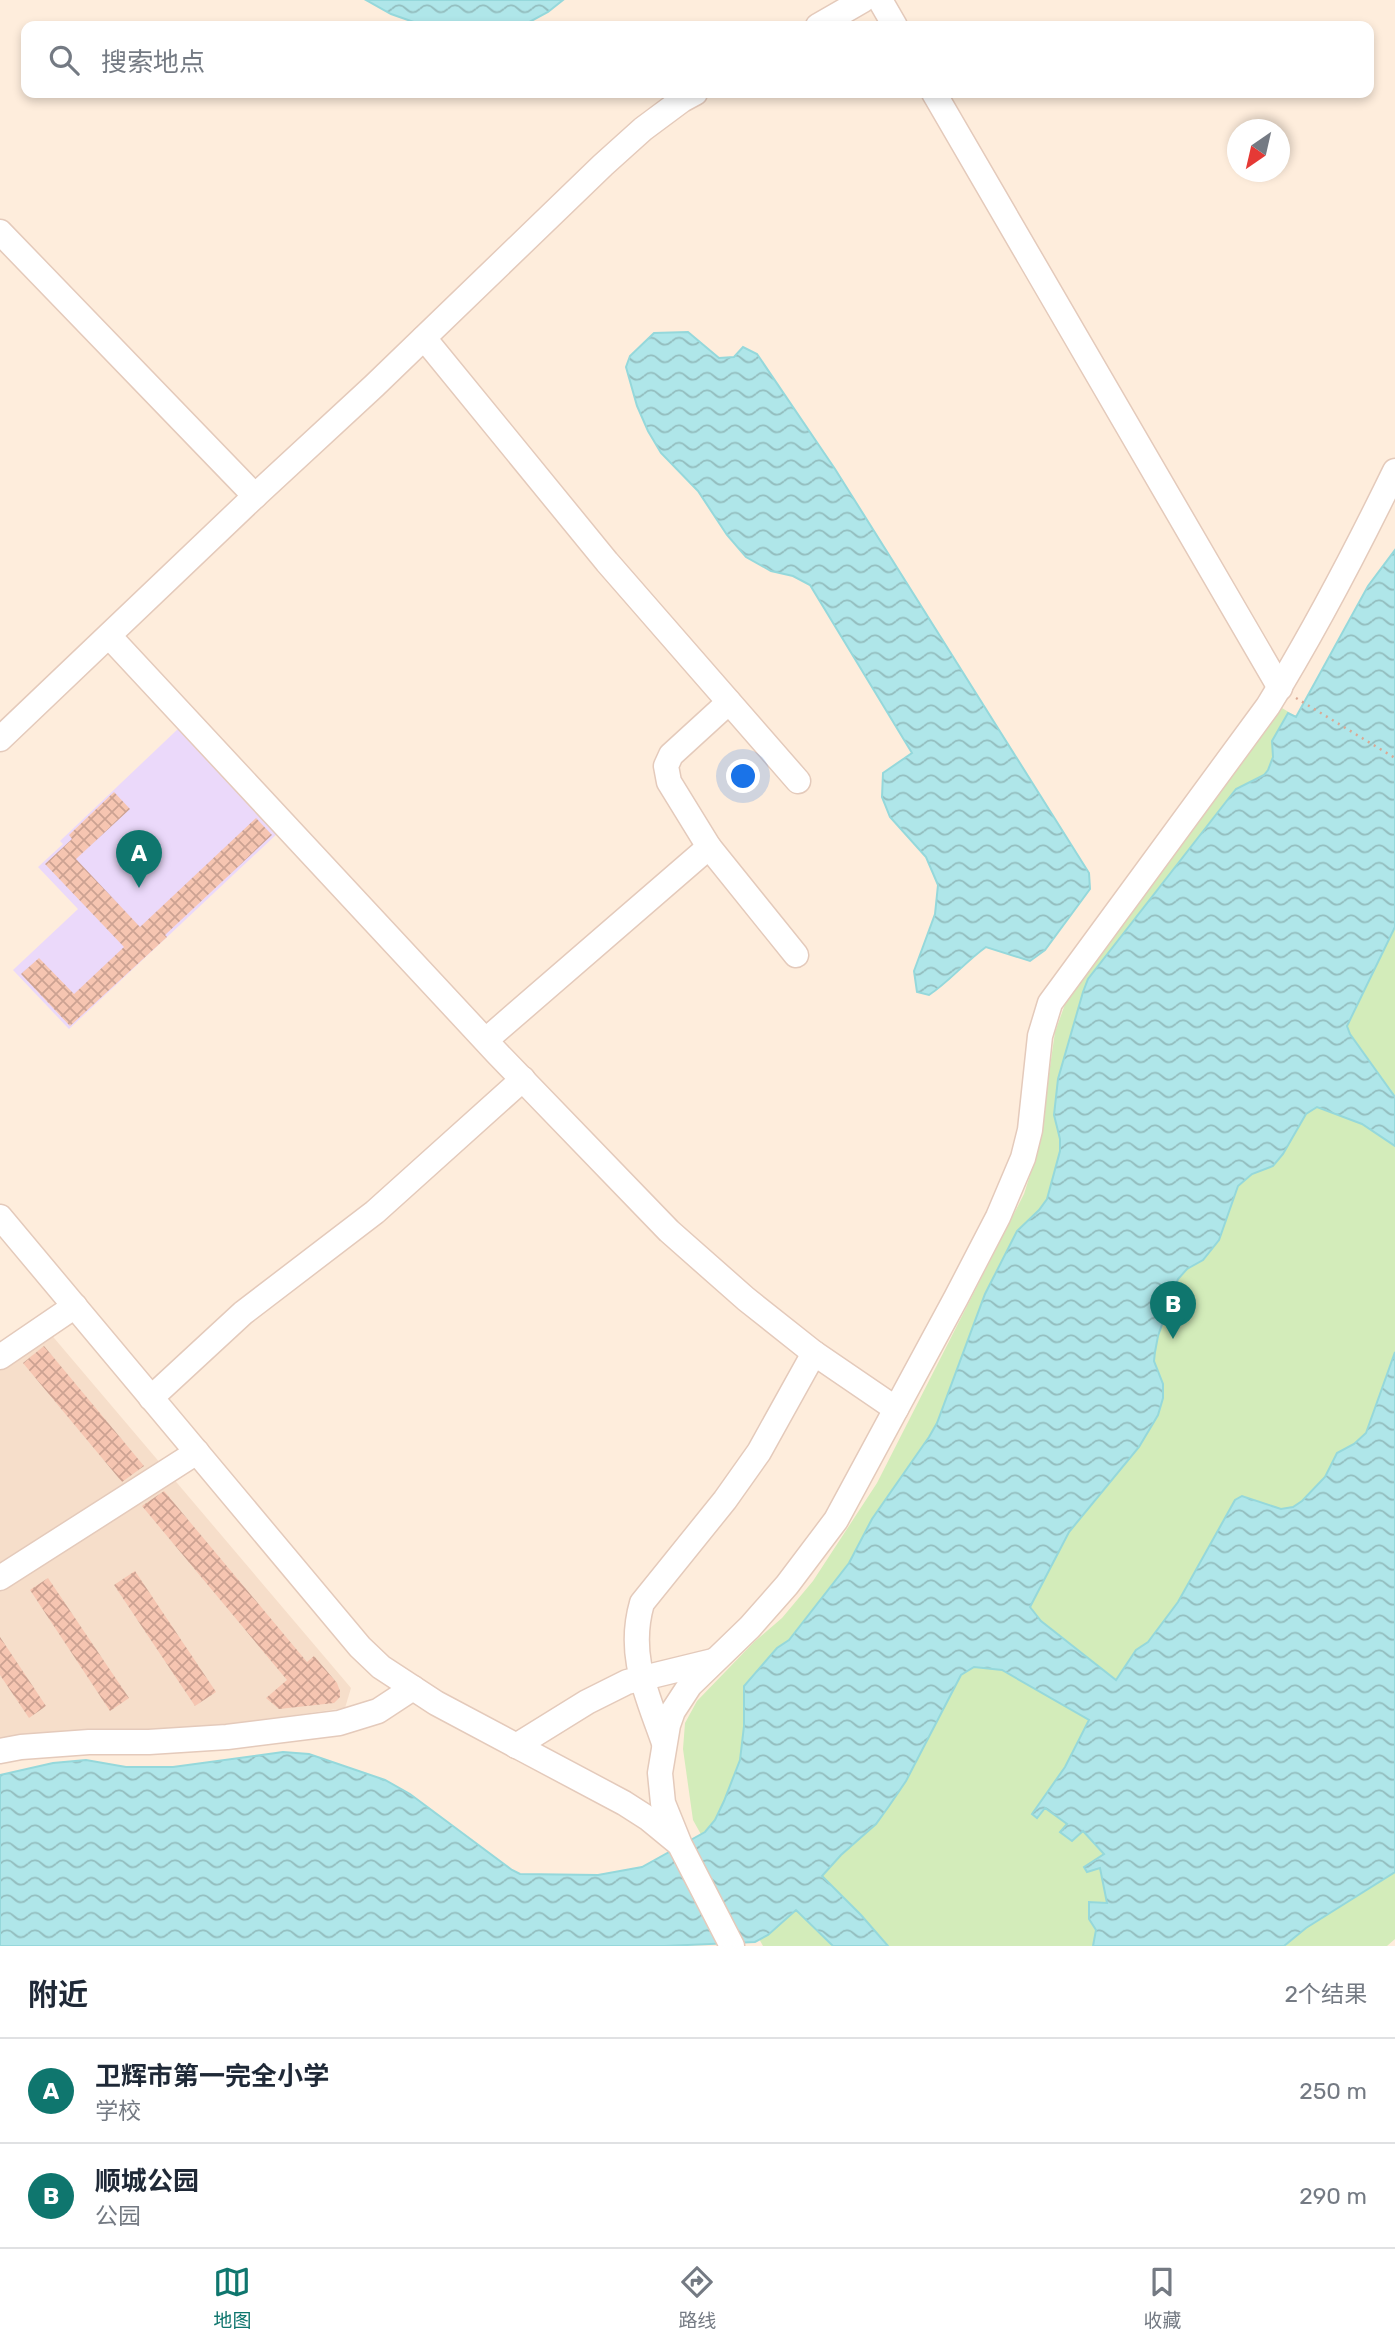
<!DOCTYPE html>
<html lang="zh">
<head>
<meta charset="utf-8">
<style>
	body { margin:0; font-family:Rubik,"Noto Sans SC",sans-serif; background:#f6f6f7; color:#1f2937 }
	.compass { position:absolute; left:1227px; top:119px; width:63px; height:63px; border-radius:50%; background:#fff; box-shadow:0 4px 10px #0003; rotate:214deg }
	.you { position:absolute; left:744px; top:777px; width:24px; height:24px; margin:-18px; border:5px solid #fff; border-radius:50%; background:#1a73e8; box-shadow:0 0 0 10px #1a73e833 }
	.badge { display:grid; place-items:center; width:46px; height:46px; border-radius:50%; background:#0f766e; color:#fff; font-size:23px; font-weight:700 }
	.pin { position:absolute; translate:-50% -58px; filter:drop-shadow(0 2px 4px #0008) }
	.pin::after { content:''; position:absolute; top:37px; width:24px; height:21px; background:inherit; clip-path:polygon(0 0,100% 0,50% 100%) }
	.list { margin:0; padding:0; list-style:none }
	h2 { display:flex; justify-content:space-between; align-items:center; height:91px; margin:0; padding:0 28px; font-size:30px }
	h2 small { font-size:23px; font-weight:400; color:#747a83 }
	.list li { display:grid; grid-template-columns:46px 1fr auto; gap:21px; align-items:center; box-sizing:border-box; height:105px; padding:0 28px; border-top:2px solid #e0e1e3 }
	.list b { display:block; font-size:26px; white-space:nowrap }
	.list p { margin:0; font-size:23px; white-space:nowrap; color:#747a83 }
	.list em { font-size:23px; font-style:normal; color:#747a83 }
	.icon { flex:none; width:38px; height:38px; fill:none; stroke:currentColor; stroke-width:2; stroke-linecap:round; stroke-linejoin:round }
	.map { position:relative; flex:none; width:1395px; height:1946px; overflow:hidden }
	.search { position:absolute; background:#fff; box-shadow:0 4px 10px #0003; left:21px; right:21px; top:21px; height:77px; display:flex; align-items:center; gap:18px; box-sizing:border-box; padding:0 24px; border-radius:14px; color:#747a83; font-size:26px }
	.sheet { height:301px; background:#fff }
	nav { display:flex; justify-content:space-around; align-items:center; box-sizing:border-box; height:98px; border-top:2px solid #e0e1e3; background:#fff; font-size:19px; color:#747a83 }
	nav a { display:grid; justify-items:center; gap:4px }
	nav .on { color:#0f766e }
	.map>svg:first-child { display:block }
	.residential { fill:#f6deca }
	.education { fill:#ebd9fa }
	.green { fill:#d3ecba }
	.water { fill:url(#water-waves); stroke:#95d8db; stroke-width:2 }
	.building { fill:url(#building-cross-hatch) }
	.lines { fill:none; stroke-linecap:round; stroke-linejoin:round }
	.minor-casing { stroke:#e4cabb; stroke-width:27 }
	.path { stroke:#daa995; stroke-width:2.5; stroke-dasharray:2 5; stroke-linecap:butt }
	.minor { stroke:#fff; stroke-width:24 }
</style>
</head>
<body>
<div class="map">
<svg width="1395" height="1946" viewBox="0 0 1395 1946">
	<defs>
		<pattern id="water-waves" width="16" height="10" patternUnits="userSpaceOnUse" patternTransform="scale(1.75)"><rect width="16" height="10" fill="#afe6e9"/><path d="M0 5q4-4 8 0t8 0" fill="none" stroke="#93bdbe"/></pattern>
		<pattern id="building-cross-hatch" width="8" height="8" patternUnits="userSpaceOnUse" patternTransform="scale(1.75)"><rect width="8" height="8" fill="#f6c5b1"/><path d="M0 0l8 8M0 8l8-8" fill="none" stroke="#cca292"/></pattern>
	</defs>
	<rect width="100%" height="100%" fill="#feeddc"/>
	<polygon class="residential" points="49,1332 351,1688 345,1708 181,1731 0,1738 0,1364"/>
	<polygon class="education" points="180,727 279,832 69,1029 13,970 78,909 38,867 63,844 60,841"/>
	<polygon class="green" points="1282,708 1395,777 1395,1939 1387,1946 763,1946 693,1820 683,1749 685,1723 697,1701 754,1642 782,1618 813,1581 877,1483 1024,1194 1038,1150 1055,1032 1073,982 1147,889"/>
	<g class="water">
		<polygon points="366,0 563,0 548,12 522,26 425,26 391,14"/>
		<path d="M688,332L719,358L734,357L743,347L757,354L835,469L1089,873L1090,889L1045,950L1030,961L986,947C965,962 950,981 929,995L917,992L914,971L935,914L938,885L926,857L890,817L882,797L883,773L912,753L810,585L793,576L771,571L746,557L727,535L698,491L661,453L648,431L637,406L626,367L630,356L654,333Z"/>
		<polygon points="1395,550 1395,927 1347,1026 1350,1034 1395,1097 1395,1146 1362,1124 1317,1107 1306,1114 1283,1154 1273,1166 1252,1174 1238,1186 1219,1240 1203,1260 1187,1269 1178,1279 1158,1336 1155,1352 1154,1361 1163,1384 1163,1398 1158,1415 1139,1447 1069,1532 1030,1607 1041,1621 1116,1680 1136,1650 1148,1642 1178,1602 1235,1500 1242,1496 1281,1509 1293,1507 1302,1501 1325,1477 1337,1453 1354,1444 1366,1433 1395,1352 1395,1872 1306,1928 1284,1946 1093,1946 1096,1930 1089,1919 1089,1902 1107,1903 1100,1868 1087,1872 1084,1867 1104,1854 1083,1831 1072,1841 1060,1832 1067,1824 1045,1808 1037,1818 1032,1814 1065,1767 1089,1720 1002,1670 974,1667 961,1675 906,1781 889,1806 876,1824 841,1855 822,1876 861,1915 888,1946 833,1946 796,1910 768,1935 755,1942 665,1946 0,1946 0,1775 53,1763 86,1760 126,1767 173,1767 283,1752 309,1754 385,1780 410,1794 512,1870 520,1874 598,1875 642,1867 705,1832 715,1820 724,1801 740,1760 744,1726 744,1686 777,1648 789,1640 849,1563 872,1519 929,1437 937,1423 985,1294 1017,1231 1039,1210 1047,1199 1060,1151 1060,1139 1054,1115 1058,1079 1083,992 1088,979 1236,789 1264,775 1268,770 1273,757 1272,741 1288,713 1296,717 1368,586"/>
	</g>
	<g class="building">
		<polygon points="114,792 130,809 76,859 140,927 256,818 272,835 165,935 167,937 70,1026 21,974 39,958 74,994 124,947 45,864 72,839 69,835"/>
		<polygon points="44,1346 144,1466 122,1482 23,1363"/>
		<polygon points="164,1491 307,1662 314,1656 337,1683 340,1691 340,1697 334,1703 279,1709 266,1698 287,1680 142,1506"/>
		<polygon points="135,1571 216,1692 195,1706 114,1585"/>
		<polygon points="48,1578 129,1698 110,1711 30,1590"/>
		<polygon points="0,1637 46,1706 29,1718 0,1675"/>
	</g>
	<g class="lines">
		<defs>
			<g id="minor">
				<polyline points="880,0 895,26"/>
				<polyline points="818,26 863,0"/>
				<polyline points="934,93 1280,688"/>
				<polyline points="0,232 255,496"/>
				<polyline points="424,338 607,562 798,781"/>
				<polyline points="109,636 497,1053 669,1231 746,1299 814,1353 896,1409"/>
				<polyline points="0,739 255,496 374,386 603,165 643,129 682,100 695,93"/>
				<polyline points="709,847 669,782 666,766 671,755 729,702"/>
				<polyline points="486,1040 709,847 796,955"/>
				<polyline points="0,1217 360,1647 381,1667 436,1703 624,1803 649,1819 677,1842"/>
				<polyline points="0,1357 75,1306"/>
				<polyline points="151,1398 243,1313 375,1212 523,1079"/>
				<polyline points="0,1578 197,1452"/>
				<path d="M664,1743C647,1694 627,1655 642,1603L725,1500L759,1452L814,1353"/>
				<polyline points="516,1746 587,1702 627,1682 713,1661"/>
				<polyline points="0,1751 21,1747 89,1742 149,1742 227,1737 339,1723 378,1711 413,1688"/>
				<path d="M732,1946L680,1845L663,1803L660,1773L668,1725L673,1711L690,1685L750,1627L787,1585L836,1520L956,1298L998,1217L1023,1158L1030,1130L1040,1036L1050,1003L1268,706C1315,630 1356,551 1395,471"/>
			</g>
		</defs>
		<use href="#minor" class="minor-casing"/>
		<polyline class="path" points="1296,698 1395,758"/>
		<use href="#minor" class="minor"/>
	</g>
</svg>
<svg class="compass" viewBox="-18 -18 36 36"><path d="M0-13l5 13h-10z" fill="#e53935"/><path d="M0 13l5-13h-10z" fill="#747a83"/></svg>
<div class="you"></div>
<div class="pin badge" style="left:139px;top:888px">A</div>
<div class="pin badge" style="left:1173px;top:1339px">B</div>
<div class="search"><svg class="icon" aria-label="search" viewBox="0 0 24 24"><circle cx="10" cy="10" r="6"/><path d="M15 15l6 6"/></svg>搜索地点</div>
</div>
<section class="sheet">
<h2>附近<small>2个结果</small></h2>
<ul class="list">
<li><span class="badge">A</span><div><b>卫辉市第一完全小学</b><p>学校</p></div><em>250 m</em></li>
<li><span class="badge">B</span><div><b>顺城公园</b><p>公园</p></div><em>290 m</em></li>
</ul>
</section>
<nav>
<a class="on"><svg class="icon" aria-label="map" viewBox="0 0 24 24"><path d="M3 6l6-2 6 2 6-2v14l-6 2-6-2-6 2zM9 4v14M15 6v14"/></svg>地图</a>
<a><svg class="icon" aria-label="directions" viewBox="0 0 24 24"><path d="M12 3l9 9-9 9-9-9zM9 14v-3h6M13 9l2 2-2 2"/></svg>路线</a>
<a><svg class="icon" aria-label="saved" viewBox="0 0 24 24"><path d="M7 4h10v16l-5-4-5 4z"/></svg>收藏</a>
</nav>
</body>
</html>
